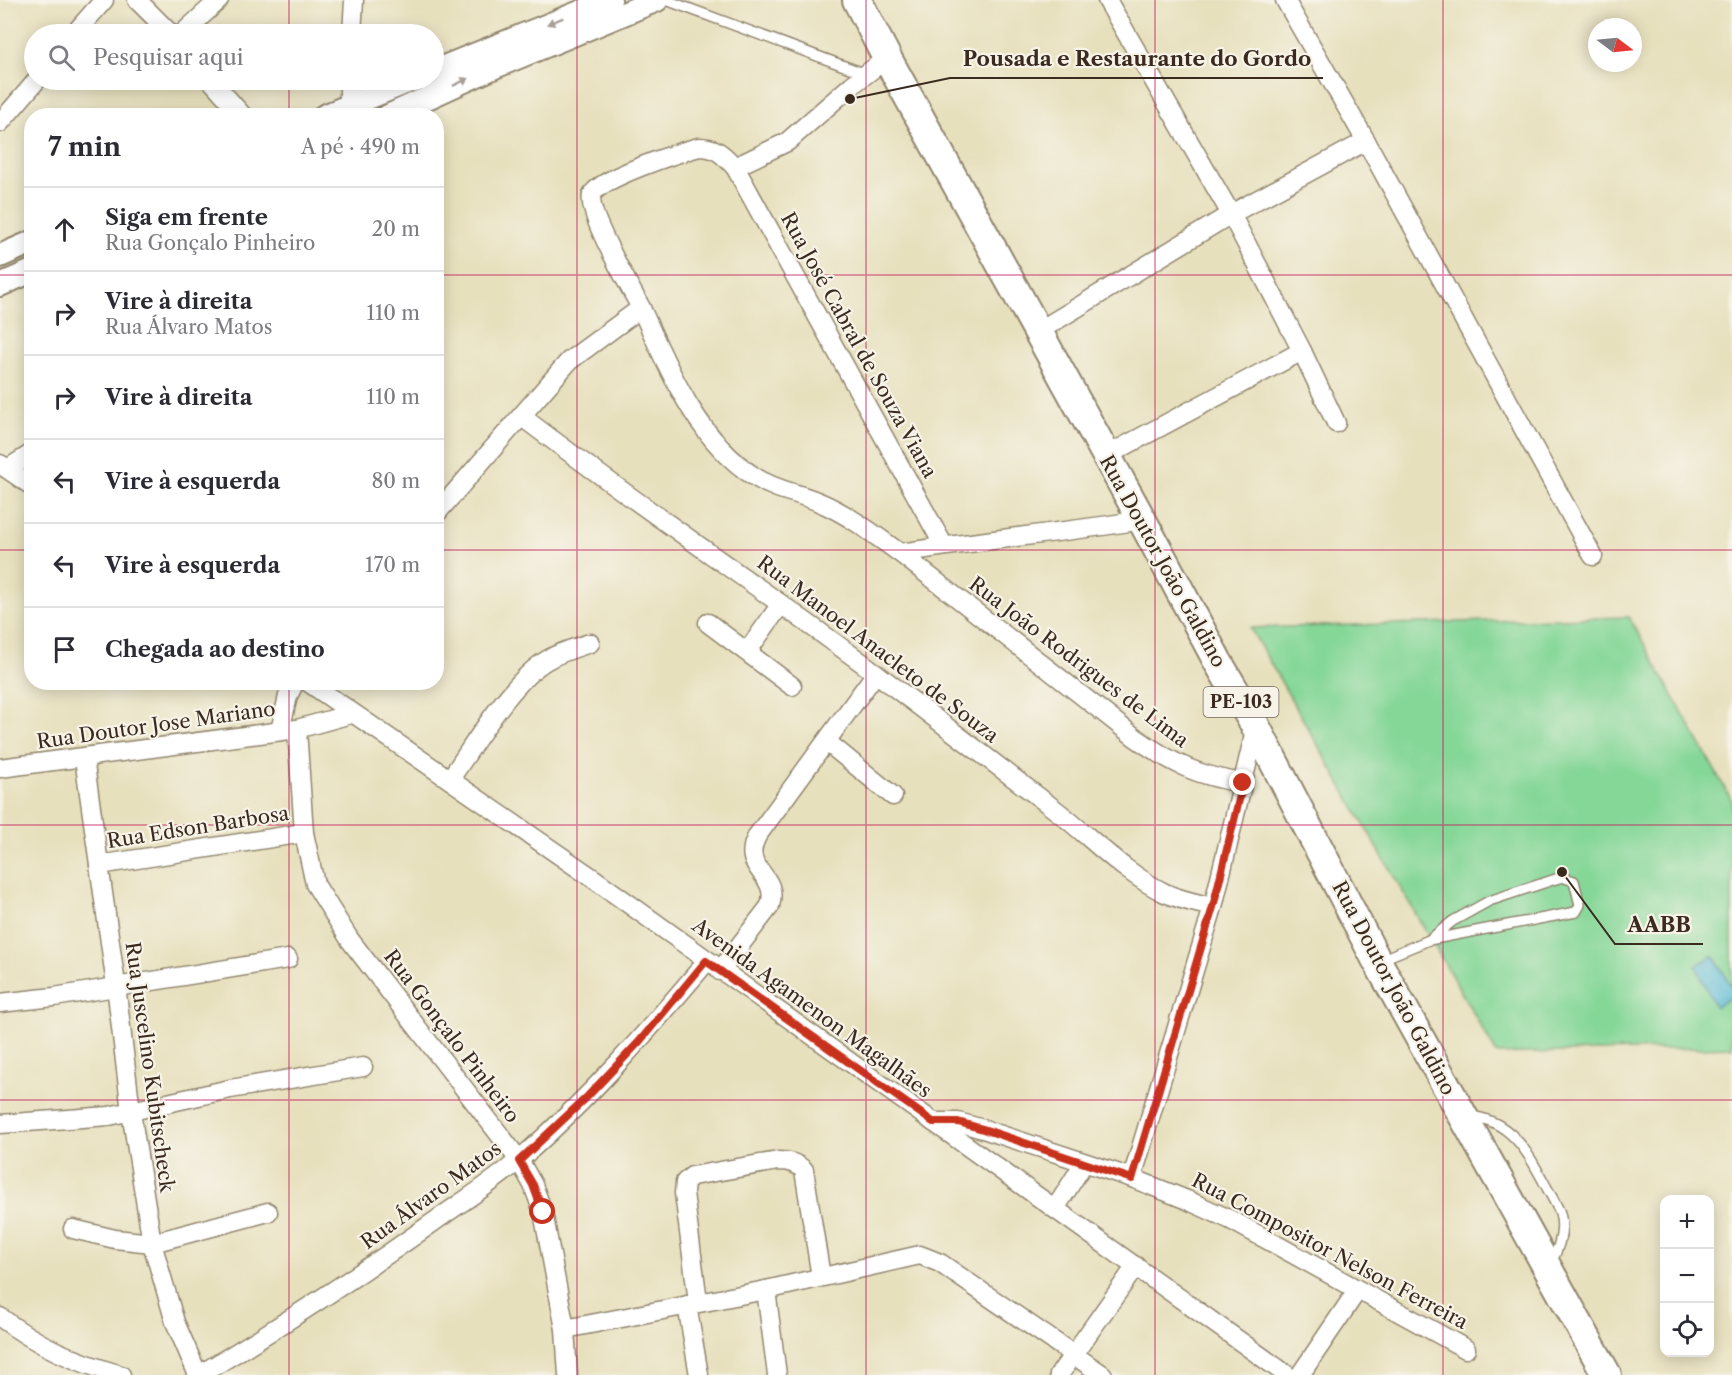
<!DOCTYPE html>
<html lang="pt">
<head>
<meta charset="utf-8">
<style>
	body { margin:0; font-family:"Libre Caslon Text",serif; background:#f2f2f3; color:#2b2b33 }
	.controls { position:absolute; right:18px; bottom:18px; display:grid; overflow:hidden; border-radius:12px; box-shadow:0 3px 15px #0003 }
	.controls button { width:54px; height:54px; display:grid; place-items:center; padding:0; border:0; border-bottom:2px solid #e1e1e2; background:#fff; color:#2b2b33; font:30px sans-serif }
	.compass { position:absolute; left:1588px; top:18px; width:54px; height:54px; border-radius:50%; background:#fff; box-shadow:0 3px 15px #0003; rotate:106deg }
	.stop { position:absolute; width:18px; height:18px; margin:-14px; border:4px solid #c8321e; border-radius:50%; background:#fff }
	.stop.end { background:#c8321e; border-color:#fff; box-shadow:0 2px 6px #0008 }
	.list { margin:0; padding:0; list-style:none }
	h2 { display:flex; justify-content:space-between; align-items:center; height:78px; margin:0; padding:0 24px; font-size:26px }
	h2 small { font-size:20px; font-weight:400; color:#7c7c81 }
	.list li { display:grid; grid-template-columns:39px 1fr auto; gap:18px; align-items:center; box-sizing:border-box; height:84px; padding:0 24px; border-top:2px solid #e1e1e2 }
	.list b { display:block; font-size:22px; white-space:nowrap }
	.list p { margin:0; font-size:20px; white-space:nowrap; color:#7c7c81 }
	.list em { font-size:20px; font-style:normal; color:#7c7c81 }
	.icon { flex:none; width:33px; height:33px; fill:none; stroke:currentColor; stroke-width:2; stroke-linecap:round; stroke-linejoin:round }
	.map { position:relative; flex:none; width:1732px; height:1375px; overflow:hidden }
	.search { position:absolute; background:#fff; box-shadow:0 3px 15px #0003; left:24px; top:24px; width:420px; height:66px; display:flex; align-items:center; gap:15px; box-sizing:border-box; padding:0 21px; border-radius:33px; color:#7c7c81; font-size:22px }
	.panel { position:absolute; background:#fff; box-shadow:0 3px 15px #0003; left:24px; top:108px; width:420px; height:582px; border-radius:24px }
	.map>svg:first-child { display:block }
	.green { fill:#85d798; stroke:#60805b; stroke-width:1.5 }
	.water { fill:#57bad5; stroke:#49727a; stroke-width:1.5 }
	.lines { fill:none; stroke-linecap:round; stroke-linejoin:round }
	.service-casing { stroke:#91856e; stroke-width:12 }
	.minor-casing { stroke:#91856e; stroke-width:21 }
	.tertiary-casing { stroke:#91856e; stroke-width:26 }
	.primary-casing { stroke:#91856e; stroke-width:32 }
	.service { stroke:#fff; stroke-width:9 }
	.minor { stroke:#fff; stroke-width:18 }
	.tertiary { stroke:#fff; stroke-width:22 }
	.primary { stroke:#fff; stroke-width:28 }
	.oneway { fill:#a79f9a }
	.route { stroke:#c8321e; stroke-width:8 }
	.grid { fill:none; stroke:#c2185b; stroke-width:1.5; stroke-opacity:0.55 }
	.labels { text-anchor:middle; dominant-baseline:central; stroke-width:4.5; stroke-linejoin:round; paint-order:stroke }
	.shield { fill:#f7f3e8; stroke:#73665b; stroke-width:1.5 }
	.shield-label { font-size:18px; font-weight:bold; fill:#3b2a1e }
	.street-label { font-size:20px; fill:#3b2a1e; stroke:#f7f3e8 }
	.leader { fill:none; stroke:#3b2a1e; stroke-width:2 }
	.callout-dot { fill:#3b2a1e; stroke:#f7f3e8; stroke-width:2 }
	.callout-label { font-size:21px; text-anchor:middle; font-weight:bold; fill:#3b2a1e; stroke:#f7f3e8; stroke-width:4.5; stroke-linejoin:round; paint-order:stroke }
</style>
</head>
<body>
<div class="map">
<svg width="1732" height="1375" viewBox="0 0 1732 1375">
	<rect width="100%" height="100%" fill="#f7f3e8"/>
	<filter id="ink" filterUnits="userSpaceOnUse"><feTurbulence type="fractalNoise" baseFrequency=".0167" numOctaves="2"/><feDisplacementMap in="SourceGraphic" scale="12" xChannelSelector="R" yChannelSelector="G"/><feConvolveMatrix kernelMatrix="1 2 1 2 8 2 1 2 1" color-interpolation-filters="sRGB"/></filter>
	<filter id="wash" filterUnits="userSpaceOnUse"><feTurbulence type="fractalNoise" baseFrequency=".008" numOctaves="4" result="noise"/><feDisplacementMap in="SourceGraphic" scale="24" xChannelSelector="R" yChannelSelector="G"/><feGaussianBlur stdDeviation="1.35" result="paint"/><feColorMatrix in="noise" values="0 0 0 0 0 0 0 0 0 0 0 0 0 0 0 0 0 1.4 0 .05"/><feComposite in="paint" operator="in"/></filter>
	<g filter="url(#wash)">
		<rect width="100%" height="100%" fill="#e7e0bd"/>
		<polygon class="green" points="1629,617 1732,801 1732,1047 1497,1054 1250,628"/>
		<polygon class="water" points="1713,955 1732,987 1732,997 1715,1007 1696,966"/>
	</g>
	<g filter="url(#ink)">
		<g class="lines">
			<defs>
				<g id="service">
					<polyline points="666,0 866,74"/>
					<polyline points="1380,960 1429,940 1576,912 1580,905 1574,881 1562,877 1489,901 1453,921 1429,940"/>
					<path d="M1469,1116C1512,1120 1528,1153 1547,1188C1551,1196 1557,1205 1560,1213C1565,1231 1559,1248 1551,1263"/>
				</g>
				<g id="minor">
					<polyline points="137,0 171,34"/>
					<polyline points="1107,0 1231,214 1302,351 1336,423"/>
					<polyline points="1285,0 1366,141 1593,556"/>
					<polyline points="74,34 104,0"/>
					<polyline points="182,34 219,0"/>
					<polyline points="352,34 354,0"/>
					<polyline points="211,80 243,116"/>
					<polyline points="349,116 349,80"/>
					<polyline points="0,123 37,80"/>
					<polyline points="735,167 944,546"/>
					<path d="M641,308C668,368 697,440 755,477C777,491 796,492 819,502C848,514 875,535 900,553C981,540 1062,533 1142,520"/>
					<polyline points="1037,332 1231,214 1366,141"/>
					<path d="M521,416C637,505 759,586 877,674C937,719 997,765 1057,811C1093,839 1124,873 1165,893C1180,900 1196,903 1213,907"/>
					<polyline points="1106,456 1302,351"/>
					<polyline points="0,464 32,486"/>
					<polyline points="7,469 32,453"/>
					<path d="M436,514L569,361L641,308C631,288 586,213 592,195C597,179 680,152 699,147C717,147 723,155 735,167L787,142L852,85L887,58"/>
					<path d="M900,553L1136,738C1173,764 1198,776 1243,783"/>
					<polyline points="708,623 792,686"/>
					<polyline points="747,652 781,604"/>
					<polyline points="308,682 594,879 1287,1375"/>
					<polyline points="297,729 304,833 315,884 350,940 519,1160 533,1185 543,1212 565,1329 568,1375"/>
					<polyline points="280,731 288,696 295,682"/>
					<polyline points="827,742 893,796"/>
					<polyline points="84,758 116,985 131,1112 152,1243 175,1322 198,1375"/>
					<polyline points="0,768 297,729 351,714"/>
					<path d="M450,779C474,745 512,680 547,660C560,652 575,648 590,643"/>
					<polyline points="99,865 304,833"/>
					<path d="M720,971L770,906C780,872 739,871 757,836L876,673"/>
					<polyline points="0,1003 54,997 288,959"/>
					<polyline points="933,1122 958,1122 983,1129 1132,1178 1187,1200 1231,1220 1466,1349"/>
					<polyline points="0,1124 109,1116 230,1089 363,1067"/>
					<polyline points="1132,1178 1213,907 1256,727"/>
					<polyline points="1055,1209 1084,1163"/>
					<polyline points="73,1229 115,1239 152,1243 268,1212"/>
					<polyline points="766,1290 777,1375"/>
					<path d="M698,1302L684,1193L685,1182L692,1176L778,1161C789,1161 796,1163 804,1170L821,1277"/>
					<polyline points="687,1305 699,1375"/>
					<path d="M0,1317C38,1346 76,1362 121,1375"/>
					<polyline points="565,1329 766,1290 920,1255 940,1263 1103,1375"/>
					<path d="M199,1375C280,1327 358,1276 435,1221C463,1201 494,1182 520,1159C589,1099 648,1031 707,961"/>
					<polyline points="1059,1375 1136,1266"/>
					<polyline points="1300,1375 1357,1291"/>
				</g>
				<g id="tertiary">
					<polyline points="434,71 610,0"/>
					<polyline points="324,116 412,80"/>
					<polyline points="388,116 497,66 657,0"/>
					<polyline points="0,256 32,242"/>
					<polyline points="0,285 32,271"/>
				</g>
				<polyline id="primary" points="857,0 887,58 1142,520 1218,662 1256,727 1377,961 1607,1375"/>
			</defs>
			<use href="#service" class="service-casing"/>
			<use href="#minor" class="minor-casing"/>
			<use href="#tertiary" class="tertiary-casing"/>
			<use href="#primary" class="primary-casing"/>
			<use href="#service" class="service"/>
			<use href="#minor" class="minor"/>
			<use href="#tertiary" class="tertiary"/>
			<use href="#primary" class="primary"/>
		</g>
		<defs><path id="oneway-solid" d="M-6-.8H1V-3.2L6.5 0L1 3.2V.8H-6Z" transform="scale(1.5)"/></defs>
		<g class="oneway">
			<use href="#oneway-solid" transform="translate(555 21) rotate(158)"/>
			<use href="#oneway-solid" transform="translate(461 82) rotate(-25)"/>
		</g>
	</g>
	<g class="lines" filter="url(#ink)">
		<polyline class="route" points="543,1212 533,1185 519,1161 586,1098 639,1042 706,961 933,1122 958,1122 983,1129 1132,1179 1213,907 1243,783"/>
	</g>
	<path class="grid" d="M289,0V34M577,0V1375M866,0V1375M1155,0V1375M1443,0V1375M289,80V116M0,275H32M436,275H1732M0,550H32M436,550H1732M289,682V1375M0,825H1732M0,1100H1732"/>
	<g class="labels">
		<rect class="shield" x="1203.5" y="687" width="75" height="30" rx="4.5"/>
		<g class="shield-label">
			<text x="1241" y="702">PE-103</text>
		</g>
		<g class="street-label">
			<text transform="translate(859 345) rotate(61)">Rua José Cabral de Souza Viana</text>
			<text transform="translate(1163 561) rotate(61)">Rua Doutor João Galdino</text>
			<text transform="translate(878 649) rotate(37)">Rua Manoel Anacleto de Souza</text>
			<text transform="translate(1079 662) rotate(37)">Rua João Rodrigues de Lima</text>
			<text transform="translate(156 725) rotate(-8)">Rua Doutor Jose Mariano</text>
			<text transform="translate(198 827) rotate(-9)">Rua Edson Barbosa</text>
			<text transform="translate(1394 988) rotate(62)">Rua Doutor João Galdino</text>
			<text transform="translate(812 1008) rotate(36)">Avenida Agamenon Magalhães</text>
			<text transform="translate(452 1036) rotate(53)">Rua Gonçalo Pinheiro</text>
			<text transform="translate(150 1067) rotate(82)">Rua Juscelino Kubitscheck</text>
			<text transform="translate(431 1195) rotate(-36)">Rua Álvaro Matos</text>
			<text transform="translate(1330 1251) rotate(28)">Rua Compositor Nelson Ferreira</text>
		</g>
	</g>
	<path class="leader" d="M850 99L950 78H1323M1562 872L1615 944H1703"/>
	<g class="callout-dot">
		<circle cx="850" cy="99" r="6"/>
		<circle cx="1562" cy="872" r="6"/>
	</g>
	<g class="callout-label">
		<text x="1137" y="66">Pousada e Restaurante do Gordo</text>
		<text x="1659" y="932">AABB</text>
	</g>
</svg>
<div class="controls">
<button>+</button>
<button>−</button>
<button><svg class="icon" aria-label="locate" viewBox="0 0 24 24"><circle cx="12" cy="12" r="6"/><path d="M12 2v4M12 18v4M2 12h4M18 12h4"/></svg></button>
</div>
<svg class="compass" viewBox="-18 -18 36 36"><path d="M0-13l5 13h-10z" fill="#e53935"/><path d="M0 13l5-13h-10z" fill="#7c7c81"/></svg>
<div class="stop" style="left:543px;top:1212px"></div>
<div class="stop end" style="left:1243px;top:783px"></div>
<div class="search"><svg class="icon" aria-label="search" viewBox="0 0 24 24"><circle cx="10" cy="10" r="6"/><path d="M15 15l6 6"/></svg>Pesquisar aqui</div>
<section class="panel">
<h2>7 min<small>A pé · 490 m</small></h2>
<ul class="list">
<li><svg class="icon" aria-label="ahead" viewBox="0 0 24 24"><path d="M12 20V5M6 11l6-6 6 6"/></svg><div><b>Siga em frente</b><p>Rua Gonçalo Pinheiro</p></div><em>20 m</em></li>
<li><svg class="icon" aria-label="right" viewBox="0 0 24 24"><path d="M7 20v-9h11M14 6l5 5-5 5"/></svg><div><b>Vire à direita</b><p>Rua Álvaro Matos</p></div><em>110 m</em></li>
<li><svg class="icon" aria-label="right" viewBox="0 0 24 24"><path d="M7 20v-9h11M14 6l5 5-5 5"/></svg><div><b>Vire à direita</b></div><em>110 m</em></li>
<li><svg class="icon" aria-label="left" viewBox="0 0 24 24"><path d="M17 20v-9H6M10 6l-5 5 5 5"/></svg><div><b>Vire à esquerda</b></div><em>80 m</em></li>
<li><svg class="icon" aria-label="left" viewBox="0 0 24 24"><path d="M17 20v-9H6M10 6l-5 5 5 5"/></svg><div><b>Vire à esquerda</b></div><em>170 m</em></li>
<li><svg class="icon" aria-label="arrive" viewBox="0 0 24 24"><path d="M6 21V4h12l-3 4 3 4H6"/></svg><div><b>Chegada ao destino</b></div></li>
</ul>
</section>
</div>
</body>
</html>
